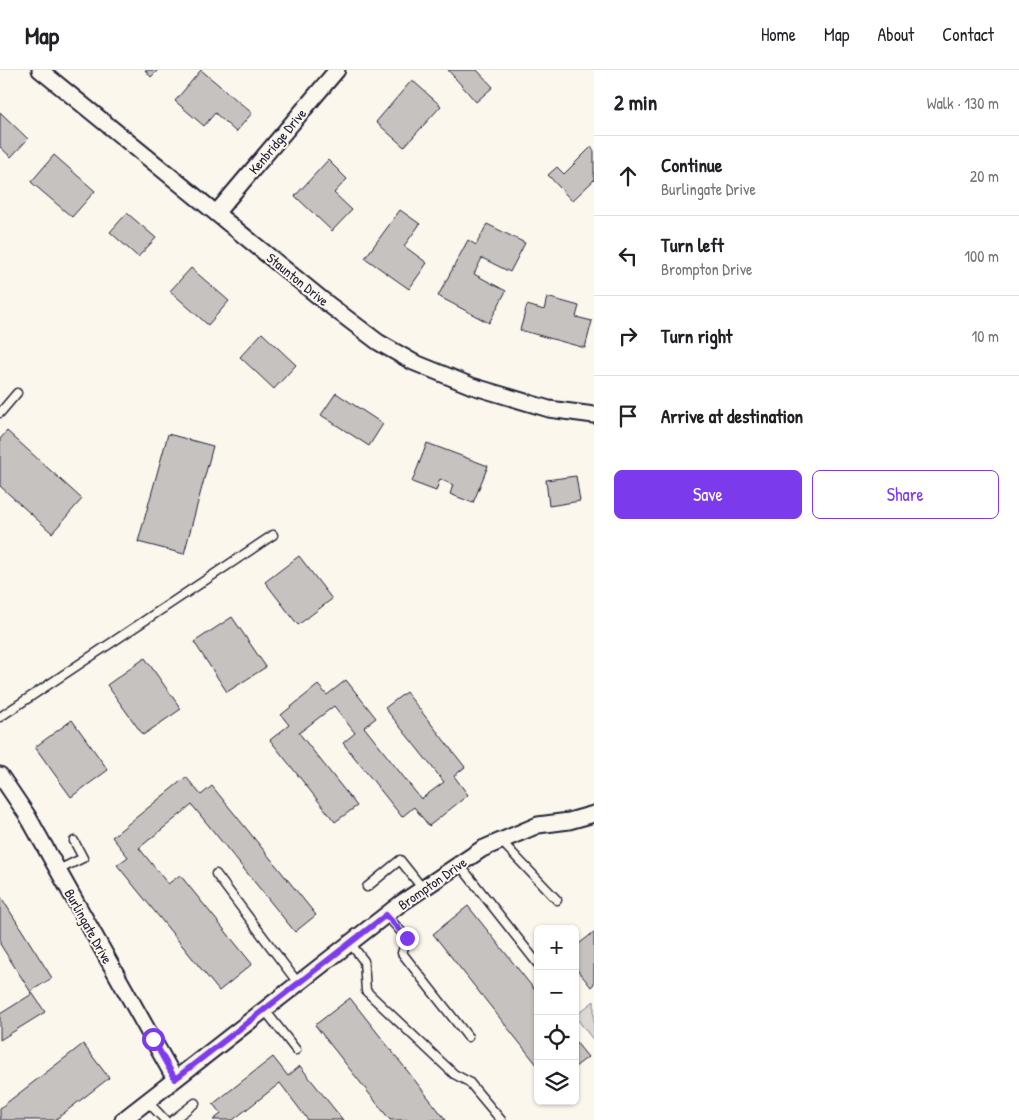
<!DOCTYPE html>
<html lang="en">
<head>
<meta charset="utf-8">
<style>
	body { margin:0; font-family:"Patrick Hand",sans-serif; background:#f6f6f6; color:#202124 }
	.controls { position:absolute; right:15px; bottom:15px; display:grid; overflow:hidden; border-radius:8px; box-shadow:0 1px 4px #0004 }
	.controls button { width:45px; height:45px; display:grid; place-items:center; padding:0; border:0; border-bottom:1px solid #e0e0e0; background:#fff; color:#202124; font:25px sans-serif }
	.stop { position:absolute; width:15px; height:15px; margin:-11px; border:4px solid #7c3aed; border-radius:50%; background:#fff }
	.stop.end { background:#7c3aed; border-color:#fff; box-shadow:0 1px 5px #0008 }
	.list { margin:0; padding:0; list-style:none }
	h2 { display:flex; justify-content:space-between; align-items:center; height:65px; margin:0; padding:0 20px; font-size:21px }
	h2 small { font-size:16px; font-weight:400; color:#757577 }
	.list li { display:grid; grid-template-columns:32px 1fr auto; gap:15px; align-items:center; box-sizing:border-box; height:80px; padding:0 20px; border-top:1px solid #e0e0e0 }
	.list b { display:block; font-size:19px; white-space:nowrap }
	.list p { margin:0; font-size:16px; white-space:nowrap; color:#757577 }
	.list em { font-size:16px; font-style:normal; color:#757577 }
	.actions { display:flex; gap:10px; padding:15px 20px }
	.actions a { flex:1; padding:11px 0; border:1px solid #7c3aed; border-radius:8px; text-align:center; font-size:18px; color:#7c3aed }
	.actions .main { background:#7c3aed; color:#fff }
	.icon { flex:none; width:28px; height:28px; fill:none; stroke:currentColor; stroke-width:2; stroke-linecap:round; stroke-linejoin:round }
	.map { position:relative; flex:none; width:594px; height:1050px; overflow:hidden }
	header { display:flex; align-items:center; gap:30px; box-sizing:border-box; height:70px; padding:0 25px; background:#fff; border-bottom:1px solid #e0e0e0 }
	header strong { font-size:24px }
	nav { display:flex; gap:28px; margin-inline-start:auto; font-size:18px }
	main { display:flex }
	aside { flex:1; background:#fff }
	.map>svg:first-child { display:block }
	.green { fill:#dbd8d3; stroke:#7e7d87 }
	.building { fill:#c6c2c0; stroke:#22223b }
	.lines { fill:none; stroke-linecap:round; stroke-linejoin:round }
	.service-casing { stroke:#22223b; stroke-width:11 }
	.minor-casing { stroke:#22223b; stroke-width:19 }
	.service { stroke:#fbf7ec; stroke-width:8 }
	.minor { stroke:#fbf7ec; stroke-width:15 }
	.route { stroke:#7c3aed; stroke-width:6 }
	.labels { text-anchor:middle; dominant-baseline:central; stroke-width:4; stroke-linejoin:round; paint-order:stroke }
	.street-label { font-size:14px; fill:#22223b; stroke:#fbf7ec }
</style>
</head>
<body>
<header>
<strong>Map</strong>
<nav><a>Home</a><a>Map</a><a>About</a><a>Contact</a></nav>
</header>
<main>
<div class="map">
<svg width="594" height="1050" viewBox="0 0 594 1050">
	<rect width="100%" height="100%" fill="#fbf7ec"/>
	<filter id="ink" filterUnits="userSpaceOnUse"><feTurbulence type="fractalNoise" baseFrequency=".02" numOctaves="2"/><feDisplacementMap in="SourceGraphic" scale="10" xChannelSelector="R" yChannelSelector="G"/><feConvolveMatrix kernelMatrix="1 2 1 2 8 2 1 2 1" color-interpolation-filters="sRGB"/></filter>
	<g filter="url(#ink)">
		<polygon class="green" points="594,931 594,971 575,946"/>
		<g class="building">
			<polygon points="145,0 158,0 151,7"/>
			<polygon points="201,0 252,43 236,62 215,43 204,56 175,31"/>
			<polygon points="448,0 477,0 493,17 476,32"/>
			<polygon points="412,10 441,36 404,77 376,52"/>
			<polygon points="0,42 28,69 11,87 0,77"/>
			<polygon points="591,77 594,81 594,110 572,131 548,105 557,97 564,104"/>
			<polygon points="54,85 95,121 72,147 31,112"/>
			<polygon points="328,90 347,109 334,123 352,140 332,161 295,126"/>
			<polygon points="400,140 420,154 404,176 427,193 409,219 365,188"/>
			<polygon points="127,143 156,168 138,187 110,162"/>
			<polygon points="487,154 525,173 510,202 482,188 474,204 506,221 489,253 438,226 468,170 476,175"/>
			<polygon points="191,198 229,231 208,255 170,221"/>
			<polygon points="547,227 579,236 576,247 592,251 585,278 520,260 527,235 544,240"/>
			<polygon points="262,263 296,295 274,319 240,287"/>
			<polygon points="336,323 383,354 369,376 321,345"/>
			<polygon points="7,361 82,429 52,463 0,416 0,369"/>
			<polygon points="168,364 213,376 184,484 138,472"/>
			<polygon points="427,373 488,396 473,433 450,424 453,415 440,409 436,421 412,412"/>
			<polygon points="576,406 580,431 549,436 546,410"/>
			<polygon points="299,486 332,529 298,555 265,512"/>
			<polygon points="232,547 266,597 227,622 194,572"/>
			<polygon points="145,588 181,639 143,665 107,615"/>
			<polygon points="346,610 376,648 364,657 421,729 444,712 385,638 406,622 465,697 454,706 468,725 429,756 414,737 402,747 343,673 355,663 334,636 299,663 357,736 335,752 270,670 289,655 281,645 318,615 327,625"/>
			<polygon points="72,650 108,700 71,727 35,677"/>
			<polygon points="186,707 201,725 212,716 316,845 295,862 192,735 139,778 168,814 180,805 252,894 219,921 117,795 128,787 112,767"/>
			<polygon points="1,827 52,908 31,921 45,942 0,970 0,944 32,924 0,874 0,828"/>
			<polygon points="468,836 538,924 538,996 433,864"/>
			<polygon points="594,862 594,914 591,917 575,897 575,877"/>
			<polygon points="350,928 446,1050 390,1050 315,955"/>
			<polygon points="575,971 588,987 575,997"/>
			<polygon points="83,974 109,1008 55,1050 0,1050 0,1038"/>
			<polygon points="273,987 288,1006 300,996 343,1050 308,1050 280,1013 233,1050 213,1050 221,1044 213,1034"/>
		</g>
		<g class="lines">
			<defs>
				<g id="service">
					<polyline points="0,343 17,323"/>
					<polyline points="0,647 273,465"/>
					<polyline points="501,771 557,830"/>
					<polyline points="459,794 538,894"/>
					<polyline points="58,800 83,788 74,771"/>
					<polyline points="216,804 298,913"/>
					<polyline points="367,817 400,790 423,819"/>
					<polyline points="386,845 407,868 402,883 468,967"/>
					<polyline points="350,873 364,891 366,921 454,1004 469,1012 501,1050"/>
					<polyline points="264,939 296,980"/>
					<polyline points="147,1031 165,1050"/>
					<polyline points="173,1050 195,1033"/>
				</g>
				<g id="minor">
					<polyline points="40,0 324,231 378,272 413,292 472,316 549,339 594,345"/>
					<polyline points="217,142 337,0"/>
					<polyline points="0,705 27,745 175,1009"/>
					<polyline points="123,1050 400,834 482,779 538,755 569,751 594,744"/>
				</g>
			</defs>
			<use href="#service" class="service-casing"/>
			<use href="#minor" class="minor-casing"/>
			<use href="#service" class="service"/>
			<use href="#minor" class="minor"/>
		</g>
	</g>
	<g class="lines" filter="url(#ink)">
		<polyline class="route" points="153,969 175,1009 386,845 407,868"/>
	</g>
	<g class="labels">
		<g class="street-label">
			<text transform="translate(277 71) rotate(-50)">Kenbridge Drive</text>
			<text transform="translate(298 209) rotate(39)">Staunton Drive</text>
			<text transform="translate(432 813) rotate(-35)">Brompton Drive</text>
			<text transform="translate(89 856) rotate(61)">Burlingate Drive</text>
		</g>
	</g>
</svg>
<div class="controls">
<button>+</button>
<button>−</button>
<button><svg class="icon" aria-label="locate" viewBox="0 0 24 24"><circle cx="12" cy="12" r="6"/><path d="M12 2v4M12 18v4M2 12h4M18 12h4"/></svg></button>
<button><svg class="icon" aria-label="layers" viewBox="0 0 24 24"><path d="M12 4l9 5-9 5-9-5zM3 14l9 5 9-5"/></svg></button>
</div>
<div class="stop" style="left:153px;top:969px"></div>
<div class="stop end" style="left:407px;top:868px"></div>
</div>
<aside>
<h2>2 min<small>Walk · 130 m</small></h2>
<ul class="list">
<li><svg class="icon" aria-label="ahead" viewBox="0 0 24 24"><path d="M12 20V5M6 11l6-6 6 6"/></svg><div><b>Continue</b><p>Burlingate Drive</p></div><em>20 m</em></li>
<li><svg class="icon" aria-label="left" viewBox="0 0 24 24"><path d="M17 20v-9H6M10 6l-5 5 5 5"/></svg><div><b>Turn left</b><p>Brompton Drive</p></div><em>100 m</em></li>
<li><svg class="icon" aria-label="right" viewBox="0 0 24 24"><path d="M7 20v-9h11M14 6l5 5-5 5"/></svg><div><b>Turn right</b></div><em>10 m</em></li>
<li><svg class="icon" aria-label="arrive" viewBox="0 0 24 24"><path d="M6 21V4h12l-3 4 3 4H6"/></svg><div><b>Arrive at destination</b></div></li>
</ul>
<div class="actions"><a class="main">Save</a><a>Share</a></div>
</aside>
</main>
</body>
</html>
